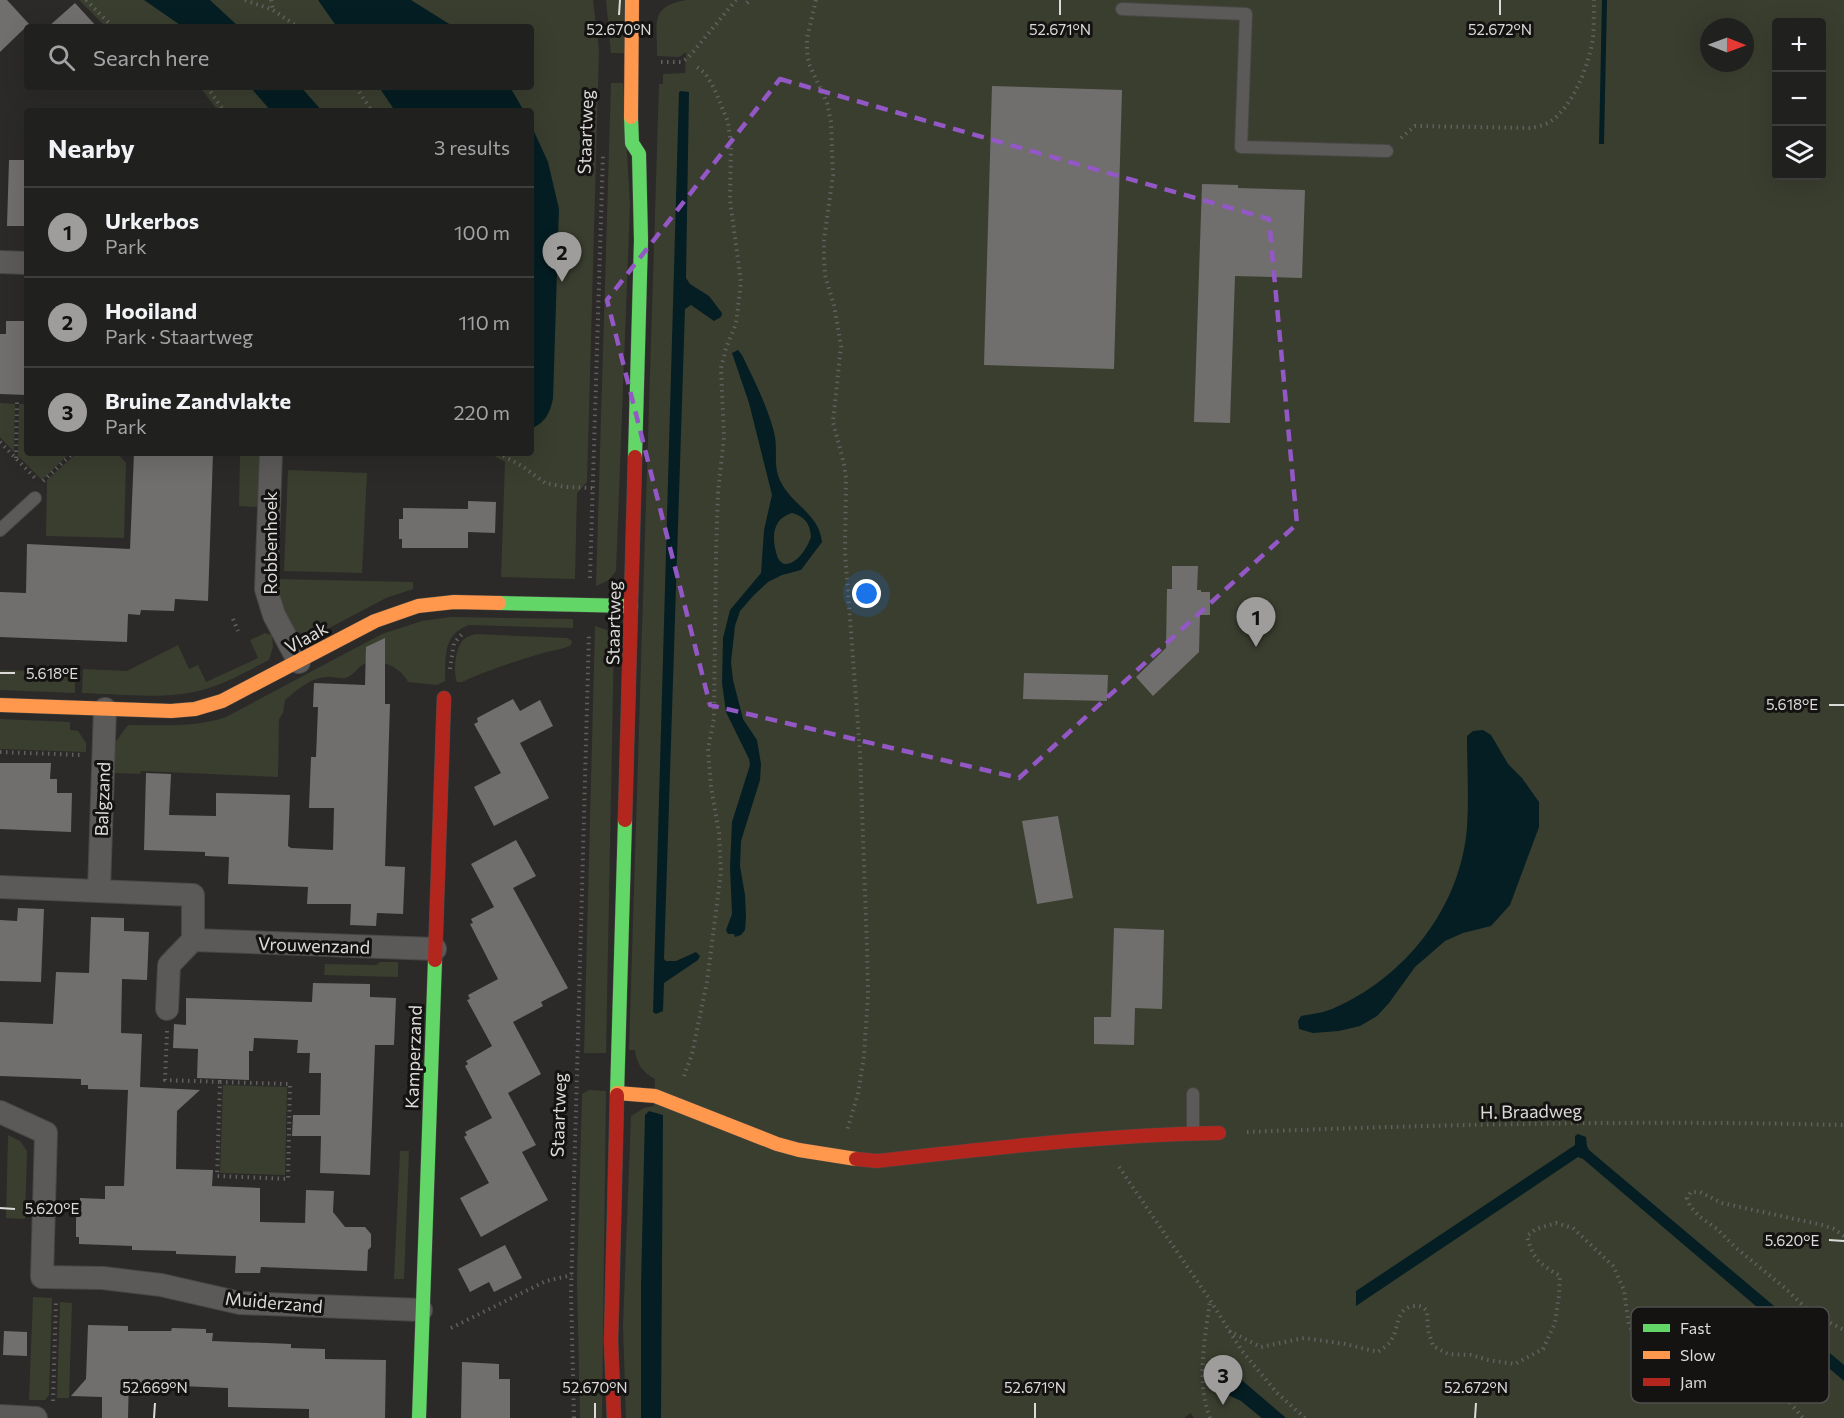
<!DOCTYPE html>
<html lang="en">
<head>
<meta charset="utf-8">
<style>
	body { margin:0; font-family:Commissioner,sans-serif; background:#2d2d2b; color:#f1f3f6 }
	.controls { position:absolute; right:18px; top:18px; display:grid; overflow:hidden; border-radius:6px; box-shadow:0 6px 24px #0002 }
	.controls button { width:54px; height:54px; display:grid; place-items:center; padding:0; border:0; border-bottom:2px solid #3d3e3c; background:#20201e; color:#f1f3f6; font:30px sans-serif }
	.compass { position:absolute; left:1700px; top:18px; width:54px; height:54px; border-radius:50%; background:#20201e; box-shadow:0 6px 24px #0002; rotate:91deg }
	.you { position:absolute; left:867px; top:594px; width:21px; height:21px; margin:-15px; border:4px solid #fff; border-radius:50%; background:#1a73e8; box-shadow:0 0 0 9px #1a73e833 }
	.badge { display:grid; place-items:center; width:39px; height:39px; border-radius:50%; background:#9e9d9b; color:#111; font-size:20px; font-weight:700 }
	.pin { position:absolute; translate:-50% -50px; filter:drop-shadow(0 2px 3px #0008) }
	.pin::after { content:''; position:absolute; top:32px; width:21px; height:18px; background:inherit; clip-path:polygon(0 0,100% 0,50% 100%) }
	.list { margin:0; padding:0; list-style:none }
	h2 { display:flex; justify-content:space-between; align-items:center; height:78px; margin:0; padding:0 24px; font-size:26px }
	h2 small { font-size:20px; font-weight:400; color:#a2a3a4 }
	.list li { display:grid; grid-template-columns:39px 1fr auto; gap:18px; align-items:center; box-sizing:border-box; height:90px; padding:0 24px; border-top:2px solid #3d3e3c }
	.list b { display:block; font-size:22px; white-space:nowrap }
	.list p { margin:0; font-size:20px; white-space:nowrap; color:#a2a3a4 }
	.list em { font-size:20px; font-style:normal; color:#a2a3a4 }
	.icon { flex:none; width:33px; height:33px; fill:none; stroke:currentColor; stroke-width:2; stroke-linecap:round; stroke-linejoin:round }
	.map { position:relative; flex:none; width:1844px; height:1418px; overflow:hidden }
	.search { position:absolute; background:#20201e; box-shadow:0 6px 24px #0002; left:24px; top:24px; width:510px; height:66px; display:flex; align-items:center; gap:15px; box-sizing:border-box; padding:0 21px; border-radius:6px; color:#a2a3a4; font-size:22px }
	.panel { position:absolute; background:#20201e; box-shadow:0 6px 24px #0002; left:24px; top:108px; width:510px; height:348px; border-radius:6px }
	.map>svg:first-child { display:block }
	.green { fill:#3a3e2f; fill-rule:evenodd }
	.water { fill:#051e23; fill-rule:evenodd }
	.building { fill:#706f6d }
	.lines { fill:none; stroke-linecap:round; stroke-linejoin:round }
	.lane-casing { stroke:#484745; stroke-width:14 }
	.street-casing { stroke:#484745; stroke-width:24 }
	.fast-casing { stroke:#484745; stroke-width:15 }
	.slow-casing { stroke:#484745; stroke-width:15 }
	.jam-casing { stroke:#484745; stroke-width:15 }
	.path { stroke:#61605f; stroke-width:4; stroke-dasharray:1.5 4.5; stroke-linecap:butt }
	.lane { stroke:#5b5a59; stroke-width:12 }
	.street { stroke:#5b5a59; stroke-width:22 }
	.fast { stroke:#63d668; stroke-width:14 }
	.slow { stroke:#ff974d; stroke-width:14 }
	.jam { stroke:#b3261e; stroke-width:14 }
	.marked { fill:none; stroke:#9358c6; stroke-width:4.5; stroke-dasharray:12 8; stroke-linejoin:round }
	.ticks { fill:none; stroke:#dcdbd9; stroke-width:2 }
	.labels { text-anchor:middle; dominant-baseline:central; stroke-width:6; stroke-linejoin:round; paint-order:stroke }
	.street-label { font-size:18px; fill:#dcdbd9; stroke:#141312 }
	.key { fill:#141312; stroke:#504f4e; stroke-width:1.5 }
	.key-label { font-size:16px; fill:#dcdbd9 }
	.ticks-label { font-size:15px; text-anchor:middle; fill:#dcdbd9; stroke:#141312; stroke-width:6; stroke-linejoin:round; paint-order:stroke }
</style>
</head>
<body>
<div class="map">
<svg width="1844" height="1418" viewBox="0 0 1844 1418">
	<rect width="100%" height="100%" fill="#2b2a28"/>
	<g class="green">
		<polygon points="79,0 593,0 599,50 587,482 577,493 575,579 501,577 505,462 489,453 531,453 531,111 218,111 200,87 531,87 531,27 106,27"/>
		<polygon points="606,0 625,0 624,53 611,53"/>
		<path d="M687,0H1844V1418H1267L1241,1401L1262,1418H1194L1191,1413L1184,1418H652L641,1286V1418H626L623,1326L631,1116L644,1108L654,1106L655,1079C643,1073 636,1063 635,1050H629L659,84H663V74L685,73L686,52L679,57L657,56C658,24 648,6 687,0ZM1776,22H1822V176H1776ZM1709,27H1745V63H1709Z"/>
		<polygon points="611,83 623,83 630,205 616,571 609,580 596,586"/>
		<polygon points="0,403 15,404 14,452 0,437"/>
		<polygon points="19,404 27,404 27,453 70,453 42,480 18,456"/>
		<polygon points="77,453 117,453 126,463 124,538 46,536 47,480"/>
		<polygon points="240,453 260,453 258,507 239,506"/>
		<polygon points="288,470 367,473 362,573 284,571"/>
		<path d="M276,579L413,582V589L386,598L312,637C307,634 299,634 294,630C282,619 278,594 276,579Z"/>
		<path d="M450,617L573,619V628L469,625C442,635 446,657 445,681L437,685L408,682C402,668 378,656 364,664C356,668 354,676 345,678C339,679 332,676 326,677C310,678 297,690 285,700L283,713L279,719L278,777L141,771L140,774L114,773V744L128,725C161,725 194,728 226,717L382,634L422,621Z"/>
		<polygon points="595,626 607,630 614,639 606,1053 584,1053"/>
		<path d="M265,633L272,635L273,647L269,660C247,671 225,684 202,690C166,700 119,694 82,693L83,669L127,671L178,645L189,669L198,665L206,682L258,658L250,640Z"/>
		<path d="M476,634L567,638L572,641L571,645C562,650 552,650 543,653C516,661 488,670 462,682H457C453,672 455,649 463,640C467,636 472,635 476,634Z"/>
		<polygon points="0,670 75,672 75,693 0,690"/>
		<polygon points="0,719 70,722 70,730 78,731 86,743 86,752 0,749"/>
		<polygon points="380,962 398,962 398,977 324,975 325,964 376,965"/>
		<polygon points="223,1085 287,1087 285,1175 220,1173"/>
		<polygon points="589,1090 606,1091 602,1418 580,1418 577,1280 582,1094"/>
		<polygon points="8,1135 20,1141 27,1151 25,1219 6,1218"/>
		<polygon points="400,1151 409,1151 404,1279 394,1279"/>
		<polygon points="33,1297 52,1298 49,1395 45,1400 29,1400"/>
		<polygon points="60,1302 72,1303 69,1398 57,1398"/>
	</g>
	<g class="water">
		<polygon points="144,0 210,0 239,27 183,27"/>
		<polygon points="318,0 411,0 454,27 337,27"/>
		<polygon points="1602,0 1607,0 1604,144 1599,144"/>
		<polygon points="250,87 301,87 322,111 271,111"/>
		<polygon points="379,87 510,87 524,111 395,111"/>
		<polygon points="681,91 689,92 686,278 690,284 709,296 722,313 721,317 714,321 691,305 685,309 664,959 666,961 676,961 696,952 700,956 698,960 664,983 663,1011 656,1014 653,1012 679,92"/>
		<path d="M531,125L548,162L559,209L553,398C550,414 545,422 531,429Z"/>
		<path d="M738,350L742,355C754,380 767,405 774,432C779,451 771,467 783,486C796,507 819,515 822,542L801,570L782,575L768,582L754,595L740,611L735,626L731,662L733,680L743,719L757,740L761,764L760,780L741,841L740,866L745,895L746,917L745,930L741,935L735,937L734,934H728L726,930L732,914L730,867L732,822L750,765L749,759L726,712L722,683L723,638L730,610L761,573L764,530L772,495L749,403L732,353ZM792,513C805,517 810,523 811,537C807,548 797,565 784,564C777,560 777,555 775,548C772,532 775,518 792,513Z"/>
		<path d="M1483,730L1491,735L1508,764L1522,778L1539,802V827L1510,905L1491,926L1463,933L1445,941L1415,967L1389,1003L1377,1016L1360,1026L1339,1031L1313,1033L1299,1029L1298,1021L1301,1016C1311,1014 1323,1013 1332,1009C1405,978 1461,907 1467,827C1469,797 1467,766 1467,736L1473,731Z"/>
		<polygon points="649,1111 663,1115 661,1418 641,1418 641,1286 645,1115"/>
		<polygon points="1578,1134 1586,1137 1587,1146 1589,1150 1844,1365 1844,1381 1583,1159 1578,1157 1356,1306 1356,1291 1575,1145 1575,1136"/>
		<polygon points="1237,1376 1286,1418 1262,1418 1241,1401 1226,1394 1220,1385 1227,1377"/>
	</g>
	<g class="building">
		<polygon points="0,0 7,0 29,24 0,52"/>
		<polygon points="75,3 97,27 48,27"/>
		<polygon points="992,86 1122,90 1114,369 984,365"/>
		<polygon points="9,160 27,160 27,226 7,226"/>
		<polygon points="1202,184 1238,185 1238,188 1305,190 1302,278 1235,276 1230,423 1194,422"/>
		<polygon points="6,321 27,321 27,395 0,394 0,334 6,334"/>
		<polygon points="134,453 213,453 208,601 175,599 174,611 141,610 140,615 128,614 127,642 0,637 0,592 26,593 27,544 130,549"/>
		<polygon points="468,501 496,502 495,533 468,532 468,548 402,548 402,539 399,539 399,519 403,519 403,508 468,509"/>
		<polygon points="1172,566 1198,566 1197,590 1201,590 1201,592 1210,592 1210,615 1200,615 1199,652 1153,696 1136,677 1166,648 1167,589 1172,589"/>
		<polygon points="385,638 385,704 390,704 385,866 405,867 403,914 377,913 376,926 350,925 351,904 307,904 308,887 228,884 229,857 205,856 205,852 144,850 146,773 171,774 169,815 216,816 216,793 290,795 288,846 291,848 333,850 334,808 309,808 311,757 316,757 318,707 313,707 314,683 365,685 366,647"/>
		<polygon points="1024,673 1108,675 1107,701 1023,699"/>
		<polygon points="513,699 520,711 540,700 553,726 520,743 549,798 494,826 474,787 501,773 474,724 478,722 477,718"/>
		<polygon points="0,763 51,763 50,779 57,779 57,793 72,793 71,832 0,829"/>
		<polygon points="1058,816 1073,898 1037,904 1022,821"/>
		<polygon points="516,840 536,876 513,888 568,988 541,1002 543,1006 513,1022 541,1074 508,1093 536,1145 522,1152 548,1200 481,1237 460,1198 489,1183 464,1137 467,1135 465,1132 492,1118 465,1066 468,1064 466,1061 492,1046 467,1000 470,999 468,995 498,979 470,924 473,923 471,919 494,907 471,864"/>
		<polygon points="18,908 44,909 41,982 0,981 0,920 17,921"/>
		<polygon points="91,917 124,918 124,931 149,932 147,980 122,979 121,1033 142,1034 140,1087 200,1090 177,1111 176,1169 213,1170 212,1186 260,1188 260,1222 305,1223 306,1190 334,1191 333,1212 345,1227 365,1227 371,1234 371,1247 368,1250 367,1271 261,1267 260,1273 235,1273 236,1256 176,1254 176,1251 132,1250 132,1246 79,1244 79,1237 76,1237 76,1221 77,1205 80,1205 80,1198 105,1199 105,1186 124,1186 128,1090 88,1089 88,1085 81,1085 81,1079 0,1076 0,1022 53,1024 56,972 89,973"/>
		<polygon points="1114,928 1164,930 1162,1009 1135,1008 1134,1045 1094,1044 1094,1017 1111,1017"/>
		<polygon points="313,983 370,984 370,997 396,998 394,1045 375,1045 370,1175 320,1173 321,1136 292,1136 293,1115 320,1115 321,1073 309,1073 310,1053 297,1053 298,1040 254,1038 253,1051 249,1051 249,1080 197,1078 198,1049 173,1048 174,1024 186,1025 186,998 312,1002"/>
		<polygon points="505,1245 522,1278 494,1292 489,1282 470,1292 458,1269"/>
		<polygon points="88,1325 128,1326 128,1331 171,1331 172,1328 206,1329 206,1333 213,1333 212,1341 291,1344 291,1348 325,1349 325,1359 386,1360 385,1418 309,1418 309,1409 228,1407 228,1388 134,1384 129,1378 128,1418 102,1418 102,1397 71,1396 86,1379"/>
		<polygon points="4,1331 27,1332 27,1356 3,1355"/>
		<polygon points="462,1362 499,1364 499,1379 510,1379 510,1418 461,1418"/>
	</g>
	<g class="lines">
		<defs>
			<g id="lane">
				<polyline points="1122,9 1246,14 1241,147 1387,151"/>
				<polyline points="0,530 35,498"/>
				<polyline points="1193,1132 1193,1094"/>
			</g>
			<g id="street">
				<polyline points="0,262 27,263"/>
				<polyline points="271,453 266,589 274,615 299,662"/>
				<polyline points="0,887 193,895 193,940 169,965 167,1009"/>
				<polyline points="99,890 105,709"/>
				<polyline points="193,940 435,949"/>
				<polyline points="0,1112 46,1133 42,1277 103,1278 161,1285 240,1303 421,1310"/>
				<polyline points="0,1416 36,1418"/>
			</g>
			<g id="fast">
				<polyline points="631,117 632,143 639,154 641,240 635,457"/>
				<polyline points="499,603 631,606"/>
				<polyline points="617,1095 625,820"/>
				<polyline points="419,1418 435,960"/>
			</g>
			<g id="slow">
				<polyline points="631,117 632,0"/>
				<polyline points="0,705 171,711 195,709 222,701 375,621 418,606 454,602 499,603"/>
				<polyline points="617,1093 655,1096 777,1144 799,1150 856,1159"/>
			</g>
			<g id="jam">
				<polyline points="625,820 635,457"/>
				<polyline points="435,960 444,698"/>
				<path d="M856,1159L877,1161C991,1148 1104,1135 1219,1133"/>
				<polyline points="614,1418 611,1341 617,1095"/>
			</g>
		</defs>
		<use href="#lane" class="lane-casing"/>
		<use href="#street" class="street-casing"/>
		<use href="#fast" class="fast-casing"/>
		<use href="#slow" class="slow-casing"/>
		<use href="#jam" class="jam-casing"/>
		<g class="path">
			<polyline points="86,0 113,27"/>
			<polyline points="245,0 273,10 298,27"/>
			<polyline points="271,0 273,10"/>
			<polyline points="816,0 807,38 807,50 809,64 827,103 831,122 833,175 824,240 824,259 825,275 834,305 841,346 833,422 844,464 846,478 845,552 860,752 867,948 868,996 864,1056 858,1094 847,1131"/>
			<polyline points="747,3 750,0"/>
			<polyline points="661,62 681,62 688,58 736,0"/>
			<polyline points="207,87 224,111"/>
			<polyline points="356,87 372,111"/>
			<path d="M1401,138L1415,126L1530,128C1535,127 1542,126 1548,123C1573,108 1589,65 1593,38C1594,25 1594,12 1594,0"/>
			<polyline points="0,442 35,478"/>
			<polyline points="498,453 522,466 545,483 565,487 593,488"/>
			<polyline points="16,458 17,402"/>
			<polyline points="43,481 73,453"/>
			<polyline points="590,578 603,153"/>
			<polyline points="233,619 238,631"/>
			<polyline points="450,669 454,643 463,633"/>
			<polyline points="0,752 80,755"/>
			<polyline points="167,1031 165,1080 220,1082"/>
			<polyline points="684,1076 692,1054 707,982 721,872 719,833 711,787 708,749 714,718 716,553 718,492 724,437 721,368 726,348 736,324 741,282 730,200 731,144 728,122 714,88 705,73 694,65"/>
			<polygon points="220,1082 290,1084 288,1179 217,1176"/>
			<path d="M1247,1132C1446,1124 1645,1120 1844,1125"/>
			<polyline points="1119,1167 1210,1300 1242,1351 1278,1394 1305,1418"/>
			<polyline points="1844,1236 1834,1229 1822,1225 1722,1203 1700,1192 1691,1192 1687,1198 1690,1206 1700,1217 1717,1229 1735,1247 1786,1289 1810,1312 1844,1330"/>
			<polyline points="451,1328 546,1281 572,1275"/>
			<path d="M1229,1331L1261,1347L1304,1338L1345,1344L1378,1352C1383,1348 1390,1344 1392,1339C1399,1327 1396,1308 1414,1306C1420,1305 1423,1307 1427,1311L1428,1330L1433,1346L1448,1354L1471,1355L1488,1360L1515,1364L1543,1349L1555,1323L1559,1295L1560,1276C1540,1264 1533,1260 1527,1236L1536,1229L1556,1223L1573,1228L1613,1266L1624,1290L1629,1326L1640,1341L1653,1346L1666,1347L1681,1357L1730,1355L1751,1357L1772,1376L1785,1397L1803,1418"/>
			<polyline points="53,1401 56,1301"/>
			<polyline points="574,1418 571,1293 589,633"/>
			<path d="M1210,1418C1196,1382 1205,1338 1210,1301"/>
		</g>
		<use href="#lane" class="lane"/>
		<use href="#street" class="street"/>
		<use href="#fast" class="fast"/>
		<use href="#slow" class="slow"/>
		<use href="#jam" class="jam"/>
	</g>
	<path class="marked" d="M780,79L1269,219L1297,524L1019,778L710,705L607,300Z"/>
	<path class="ticks" d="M619,15L620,0M1060,15V0M1500,15V0M0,673H15M1829,705H1844M0,1208L15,1209M1829,1240L1844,1241M154,1418L155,1403M595,1418V1403M1035,1418V1403M1475,1418L1476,1403"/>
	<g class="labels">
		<g class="street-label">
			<text transform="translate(585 132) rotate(-88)">Staartweg</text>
			<text transform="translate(270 543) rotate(-90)">Robbenhoek</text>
			<text transform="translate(613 623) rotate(-89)">Staartweg</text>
			<text transform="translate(306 637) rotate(-29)">Vlaak</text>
			<text transform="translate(102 799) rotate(-88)">Balgzand</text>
			<text transform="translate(314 945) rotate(2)">Vrouwenzand</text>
			<text transform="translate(413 1057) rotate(-88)">Kamperzand</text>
			<text transform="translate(1531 1111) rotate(-1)">H. Braadweg</text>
			<text transform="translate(558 1115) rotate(-88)">Staartweg</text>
			<text transform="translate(274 1302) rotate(5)">Muiderzand</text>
		</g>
	</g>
	<rect x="1631" y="1307" width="198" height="96" rx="9" class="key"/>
	<rect x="1643" y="1324" width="27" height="8" fill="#63d668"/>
	<rect x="1643" y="1351" width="27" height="8" fill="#ff974d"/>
	<rect x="1643" y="1378" width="27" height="8" fill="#b3261e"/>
	<g class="key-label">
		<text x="1680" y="1334">Fast</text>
		<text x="1680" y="1361">Slow</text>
		<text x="1680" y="1388">Jam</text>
	</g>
	<g class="ticks-label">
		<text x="619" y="35">52.670°N</text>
		<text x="1060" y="35">52.671°N</text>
		<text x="1500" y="35">52.672°N</text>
		<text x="52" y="679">5.618°E</text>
		<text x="1792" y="710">5.618°E</text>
		<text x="52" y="1214">5.620°E</text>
		<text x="1792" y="1246">5.620°E</text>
		<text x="155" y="1393">52.669°N</text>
		<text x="595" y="1393">52.670°N</text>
		<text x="1035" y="1393">52.671°N</text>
		<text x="1476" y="1393">52.672°N</text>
	</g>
</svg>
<div class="controls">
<button>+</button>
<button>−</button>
<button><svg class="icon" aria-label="layers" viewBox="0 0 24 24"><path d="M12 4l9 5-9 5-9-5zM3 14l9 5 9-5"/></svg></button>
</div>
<svg class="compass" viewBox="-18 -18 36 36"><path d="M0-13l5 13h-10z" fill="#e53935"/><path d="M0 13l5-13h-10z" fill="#a2a3a4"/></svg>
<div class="you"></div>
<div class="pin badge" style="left:1256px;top:647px">1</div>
<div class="pin badge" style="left:562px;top:282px">2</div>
<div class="pin badge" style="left:1223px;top:1405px">3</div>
<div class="search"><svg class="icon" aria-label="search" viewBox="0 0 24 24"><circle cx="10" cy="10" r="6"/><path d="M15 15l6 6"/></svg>Search here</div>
<section class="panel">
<h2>Nearby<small>3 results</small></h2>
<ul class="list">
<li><span class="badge">1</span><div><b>Urkerbos</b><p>Park</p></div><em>100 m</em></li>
<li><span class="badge">2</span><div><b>Hooiland</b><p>Park · Staartweg</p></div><em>110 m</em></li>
<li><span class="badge">3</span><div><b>Bruine Zandvlakte</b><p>Park</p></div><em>220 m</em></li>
</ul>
</section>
</div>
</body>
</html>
